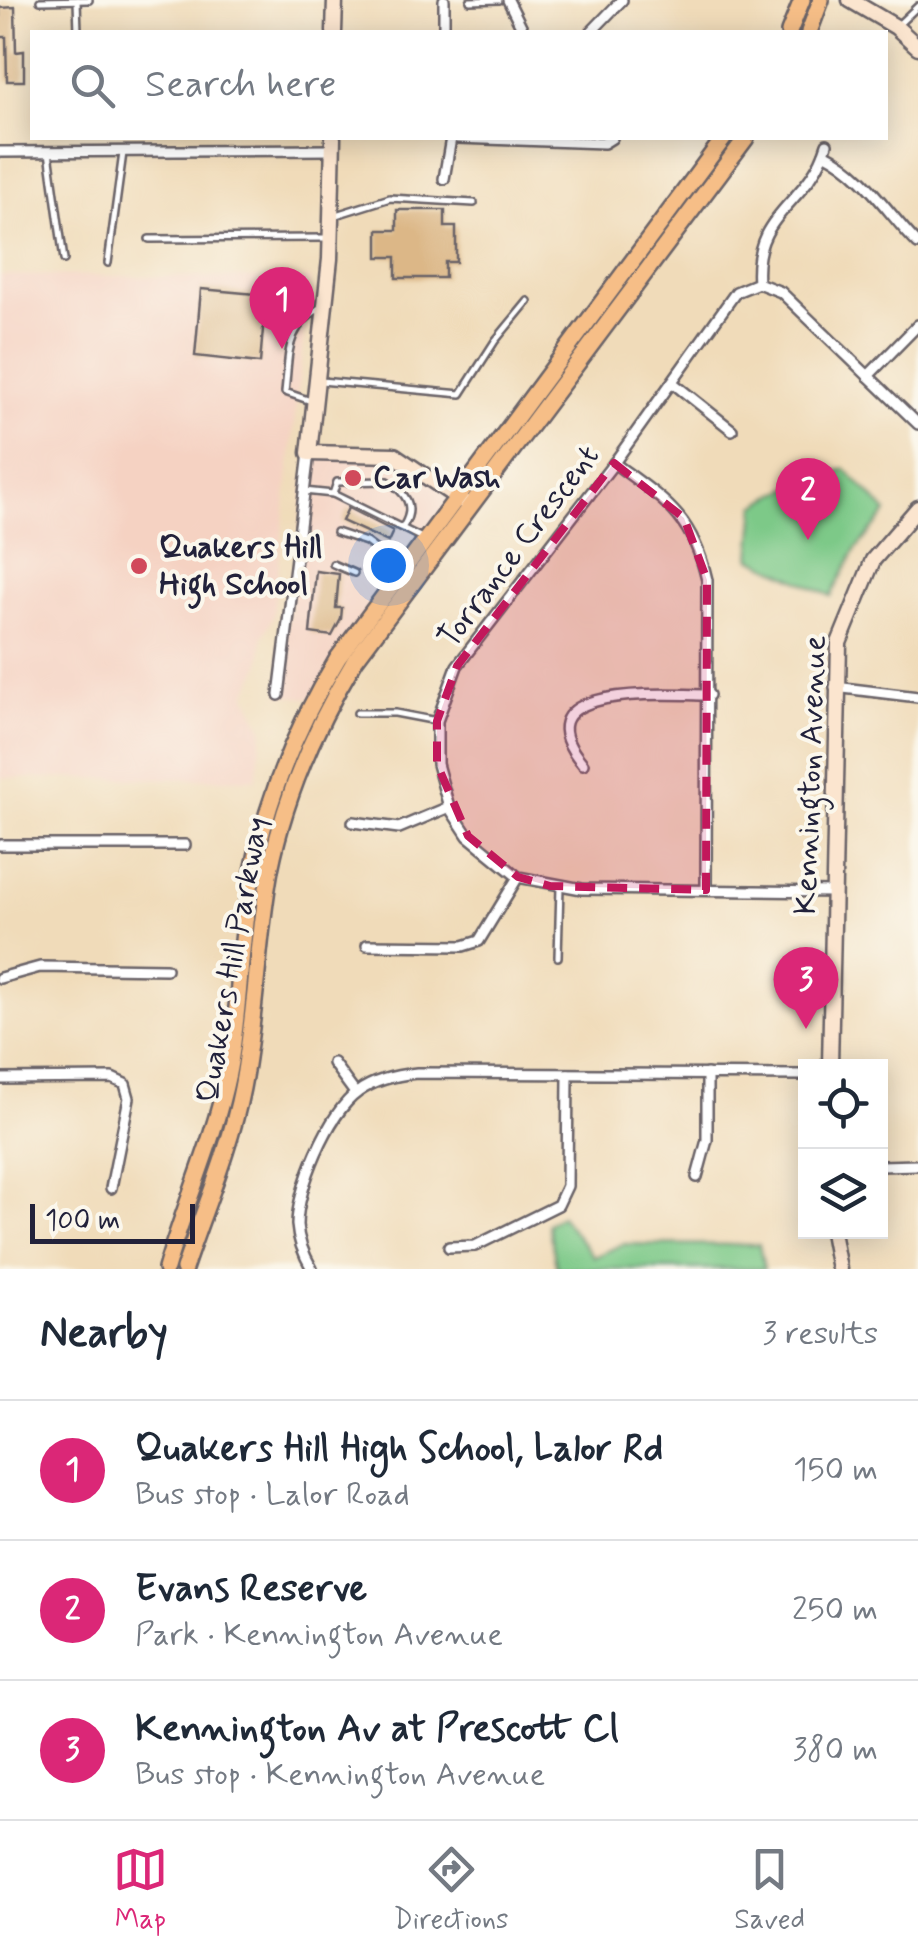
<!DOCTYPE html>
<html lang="en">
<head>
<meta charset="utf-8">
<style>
	body { margin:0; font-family:Mynerve,sans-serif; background:#f6f6f7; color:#1f2937 }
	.controls { position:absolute; right:30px; bottom:30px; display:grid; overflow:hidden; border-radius:0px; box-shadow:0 5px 25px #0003 }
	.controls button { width:90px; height:90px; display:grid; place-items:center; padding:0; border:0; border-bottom:2px solid #e0e1e3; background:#fff; color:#1f2937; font:50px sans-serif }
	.scale { position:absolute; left:30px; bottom:25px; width:165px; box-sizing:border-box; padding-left:10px; border:5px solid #22223b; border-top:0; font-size:28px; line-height:35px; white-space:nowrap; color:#22223b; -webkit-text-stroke:8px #fbf7ec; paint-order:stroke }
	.you { position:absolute; left:388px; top:565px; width:35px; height:35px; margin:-25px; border:8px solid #fff; border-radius:50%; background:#1a73e8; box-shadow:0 0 0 15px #1a73e833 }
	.badge { display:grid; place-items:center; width:65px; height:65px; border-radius:50%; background:#db2777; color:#fff; font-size:32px; font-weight:700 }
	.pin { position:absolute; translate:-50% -82px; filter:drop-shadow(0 2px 5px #0008) }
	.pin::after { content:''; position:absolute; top:52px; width:35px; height:30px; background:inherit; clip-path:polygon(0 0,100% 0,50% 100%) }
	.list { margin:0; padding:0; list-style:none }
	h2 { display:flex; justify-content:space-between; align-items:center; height:130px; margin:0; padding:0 40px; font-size:42px }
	h2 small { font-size:32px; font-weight:400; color:#747a83 }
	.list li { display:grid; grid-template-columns:65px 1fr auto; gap:30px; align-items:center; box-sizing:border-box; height:140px; padding:0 40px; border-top:2px solid #e0e1e3 }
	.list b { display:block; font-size:38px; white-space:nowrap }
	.list p { margin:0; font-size:32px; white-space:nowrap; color:#747a83 }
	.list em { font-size:32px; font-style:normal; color:#747a83 }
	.icon { flex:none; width:55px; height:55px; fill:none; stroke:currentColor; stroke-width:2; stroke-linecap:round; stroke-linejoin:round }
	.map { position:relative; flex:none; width:918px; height:1269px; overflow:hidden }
	.search { position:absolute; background:#fff; box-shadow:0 5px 25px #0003; left:30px; right:30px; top:30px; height:110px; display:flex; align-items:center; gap:25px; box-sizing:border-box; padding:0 35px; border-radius:0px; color:#747a83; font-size:38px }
	.sheet { height:550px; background:#fff }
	nav { display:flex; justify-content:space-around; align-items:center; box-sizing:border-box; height:140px; border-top:2px solid #e0e1e3; background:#fff; font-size:28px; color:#747a83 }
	nav a { display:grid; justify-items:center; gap:5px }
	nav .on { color:#db2777 }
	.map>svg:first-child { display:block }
	.built { fill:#f5d2c2 }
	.green { fill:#7dc988; stroke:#507662; stroke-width:2.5 }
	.building { fill:#dcb787 }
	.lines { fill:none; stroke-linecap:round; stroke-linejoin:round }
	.lane-casing { stroke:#6a6367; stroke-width:10 }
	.street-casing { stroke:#6a6367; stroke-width:14 }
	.secondary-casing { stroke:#6a6367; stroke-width:19 }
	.primary-casing { stroke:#6a6367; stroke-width:20 }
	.lane { stroke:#fff; stroke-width:5 }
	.street { stroke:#fff; stroke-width:9 }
	.secondary { stroke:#fbe5cf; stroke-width:14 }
	.primary { stroke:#f6be87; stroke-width:15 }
	.marked { fill:#c2185b; fill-opacity:0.2; stroke:#c2185b; stroke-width:8; stroke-dasharray:20 12; stroke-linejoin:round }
	.poi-dot { fill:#d1495b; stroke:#fbf7ec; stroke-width:4 }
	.labels { text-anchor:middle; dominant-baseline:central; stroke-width:8; stroke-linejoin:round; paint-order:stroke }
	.poi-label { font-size:32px; font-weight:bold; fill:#22223b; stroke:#fbf7ec; text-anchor:start }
	.street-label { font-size:32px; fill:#22223b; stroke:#fbf7ec }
</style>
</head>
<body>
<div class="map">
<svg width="918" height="1269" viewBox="0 0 918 1269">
	<rect width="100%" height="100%" fill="#fbf7ec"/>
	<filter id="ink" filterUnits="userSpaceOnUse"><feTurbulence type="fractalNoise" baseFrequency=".01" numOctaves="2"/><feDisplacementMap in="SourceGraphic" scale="20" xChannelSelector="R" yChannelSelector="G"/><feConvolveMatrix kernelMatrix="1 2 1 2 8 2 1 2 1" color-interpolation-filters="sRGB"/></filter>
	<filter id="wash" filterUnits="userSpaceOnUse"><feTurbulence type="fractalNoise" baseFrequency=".0048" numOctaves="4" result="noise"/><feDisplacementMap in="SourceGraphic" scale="40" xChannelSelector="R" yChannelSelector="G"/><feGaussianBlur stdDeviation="2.25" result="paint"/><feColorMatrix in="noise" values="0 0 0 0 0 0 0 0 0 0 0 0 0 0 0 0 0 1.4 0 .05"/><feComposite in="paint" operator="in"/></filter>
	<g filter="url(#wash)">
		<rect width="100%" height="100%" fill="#f0dbb9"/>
		<g class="built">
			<polygon points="0,275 310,278 273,617 263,636 260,666 246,694 263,729 256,779 0,778"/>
			<polygon points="308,453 394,455 456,496 313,699 279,695"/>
		</g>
		<g class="green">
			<polygon points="845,469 887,512 856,549 831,596 751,558 756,506 777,493"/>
			<polygon points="561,1216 594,1257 623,1244 759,1245 764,1269 557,1269 548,1224"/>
		</g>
		<g id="blocks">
			<g class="building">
				<polygon points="15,7 16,52 24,51 24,81 7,81 6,37 0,37 0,8"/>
				<polygon points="397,210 445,210 445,227 456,227 456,262 445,262 445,278 396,278 396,257 378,257 378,230 397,230"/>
				<polygon points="201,289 266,295 260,363 195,356"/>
				<polygon points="348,508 393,531 388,542 342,521"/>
				<polygon points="316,571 339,574 336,608 342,608 341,619 332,636 310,633"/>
			</g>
		</g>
	</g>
	<g filter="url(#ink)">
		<use href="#blocks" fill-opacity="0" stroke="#6a6367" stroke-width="2.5"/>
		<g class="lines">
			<defs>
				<g id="lane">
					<polyline points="77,0 78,32"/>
					<polyline points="40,1 89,0"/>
					<polyline points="470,1 499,0"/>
					<polyline points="899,24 918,6"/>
					<polyline points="49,152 64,260"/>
					<polyline points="336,215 390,198 474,203"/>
					<polyline points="149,239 326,238"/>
					<polyline points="108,263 123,153"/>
					<polyline points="321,381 461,394 495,341 528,301"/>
					<path d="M311,401L285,392C290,351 284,329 323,306"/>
					<polyline points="304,491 333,494 422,538"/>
					<path d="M333,494L337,482L388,481C405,493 416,505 404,525"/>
					<polyline points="336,532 366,542 402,569"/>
					<polyline points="333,564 354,573"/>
					<polyline points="357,713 395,713 437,721"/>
					<polyline points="558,957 560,887"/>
				</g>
				<g id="street">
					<polyline points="508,0 524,32"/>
					<polyline points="444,32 444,0"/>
					<polyline points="591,32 622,0"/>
					<polyline points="457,138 604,143 612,138"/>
					<polyline points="0,152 333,150"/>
					<path d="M824,153C865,173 887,213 918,244"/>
					<polyline points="444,179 451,138"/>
					<path d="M758,283C752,211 809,205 827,144"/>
					<polyline points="868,376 918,325"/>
					<polyline points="673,383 732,430"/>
					<path d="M614,463C665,501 692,515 707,580L706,890"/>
					<polyline points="835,687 918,697"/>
					<polyline points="279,695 309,453"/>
					<path d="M583,764C513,682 670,695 709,695"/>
					<polyline points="353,822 399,828 449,807"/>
					<polyline points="0,845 185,845"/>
					<polyline points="833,892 582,889 518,877 468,836 449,807 437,764 437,721 457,666 614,463 736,292 758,283 781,292 918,424"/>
					<polyline points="367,945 463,946 479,941 518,877"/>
					<polyline points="0,978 40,967 166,969"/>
					<polyline points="333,1063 355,1093"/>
					<polyline points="0,1079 112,1078 125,1084 129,1098 111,1188"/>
					<polyline points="880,1166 918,1165"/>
					<polyline points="697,1177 707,1140 707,1074"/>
					<polyline points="449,1247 475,1246 558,1205 567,1186 568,1074"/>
					<path d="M312,1269C304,1255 298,1241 297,1225C297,1189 328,1113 358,1092C374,1080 397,1075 417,1073L806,1075"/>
				</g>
				<g id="secondary">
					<polyline points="850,0 896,27 918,47"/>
					<polyline points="334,32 335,0"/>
					<polyline points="333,138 330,259 309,453 394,455 467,504"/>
					<polyline points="830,1066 839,643 873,560 918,508"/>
					<polyline points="832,1232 839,1269"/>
				</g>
				<g id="primary">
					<polyline points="789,32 802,0"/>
					<polyline points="809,32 821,0"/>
					<path d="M166,1269C185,1203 214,1141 228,1073C239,1018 239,962 247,907C259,817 291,735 338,658L724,138"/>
					<path d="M184,1269C204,1209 230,1150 242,1088C256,1016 257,942 270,870C285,795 316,725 355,660L746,138"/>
				</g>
			</defs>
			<use href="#lane" class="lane-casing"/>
			<use href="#street" class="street-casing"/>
			<use href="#secondary" class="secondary-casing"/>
			<use href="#primary" class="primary-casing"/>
			<use href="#lane" class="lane"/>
			<use href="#street" class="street"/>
			<use href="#secondary" class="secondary"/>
			<use href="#primary" class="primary"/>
		</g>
	</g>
	<path class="marked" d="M614,463L684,518L707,580L706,890L550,886L518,877L468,836L437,764V721L457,666Z"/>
	<g class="poi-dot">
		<circle cx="353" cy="478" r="10"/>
		<circle cx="139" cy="566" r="10"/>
	</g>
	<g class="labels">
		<g class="poi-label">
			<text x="373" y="478">Car Wash</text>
			<text x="159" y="548">Quakers Hill<tspan x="159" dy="37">High School</tspan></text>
		</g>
		<g class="street-label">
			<text transform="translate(519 547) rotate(-53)">Torrance Crescent</text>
			<text transform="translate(811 775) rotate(-88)">Kennington Avenue</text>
			<text transform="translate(233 960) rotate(-80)">Quakers Hill Parkway</text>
		</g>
	</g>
</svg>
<div class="controls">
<button><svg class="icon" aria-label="locate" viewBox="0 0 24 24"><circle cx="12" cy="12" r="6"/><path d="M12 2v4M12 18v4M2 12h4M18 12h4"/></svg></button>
<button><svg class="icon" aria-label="layers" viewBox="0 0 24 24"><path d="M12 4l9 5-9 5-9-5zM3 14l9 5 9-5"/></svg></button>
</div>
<div class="scale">100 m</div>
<div class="you"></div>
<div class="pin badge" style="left:282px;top:349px">1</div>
<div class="pin badge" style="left:808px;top:540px">2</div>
<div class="pin badge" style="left:806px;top:1029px">3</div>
<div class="search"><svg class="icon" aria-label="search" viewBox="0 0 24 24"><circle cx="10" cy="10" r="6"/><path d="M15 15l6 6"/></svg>Search here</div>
</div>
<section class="sheet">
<h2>Nearby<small>3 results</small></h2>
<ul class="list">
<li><span class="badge">1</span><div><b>Quakers Hill High School, Lalor Rd</b><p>Bus stop · Lalor Road</p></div><em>150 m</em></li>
<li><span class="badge">2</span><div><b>Evans Reserve</b><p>Park · Kennington Avenue</p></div><em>250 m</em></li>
<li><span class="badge">3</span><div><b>Kennington Av at Prescott Cl</b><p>Bus stop · Kennington Avenue</p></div><em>380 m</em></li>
</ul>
</section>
<nav>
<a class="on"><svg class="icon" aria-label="map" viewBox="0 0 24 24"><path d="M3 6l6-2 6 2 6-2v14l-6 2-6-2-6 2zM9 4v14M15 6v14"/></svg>Map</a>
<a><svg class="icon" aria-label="directions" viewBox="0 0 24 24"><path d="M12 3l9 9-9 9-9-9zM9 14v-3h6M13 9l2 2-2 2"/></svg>Directions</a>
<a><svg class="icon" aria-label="saved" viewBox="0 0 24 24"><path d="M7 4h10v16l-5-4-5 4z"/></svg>Saved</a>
</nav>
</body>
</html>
